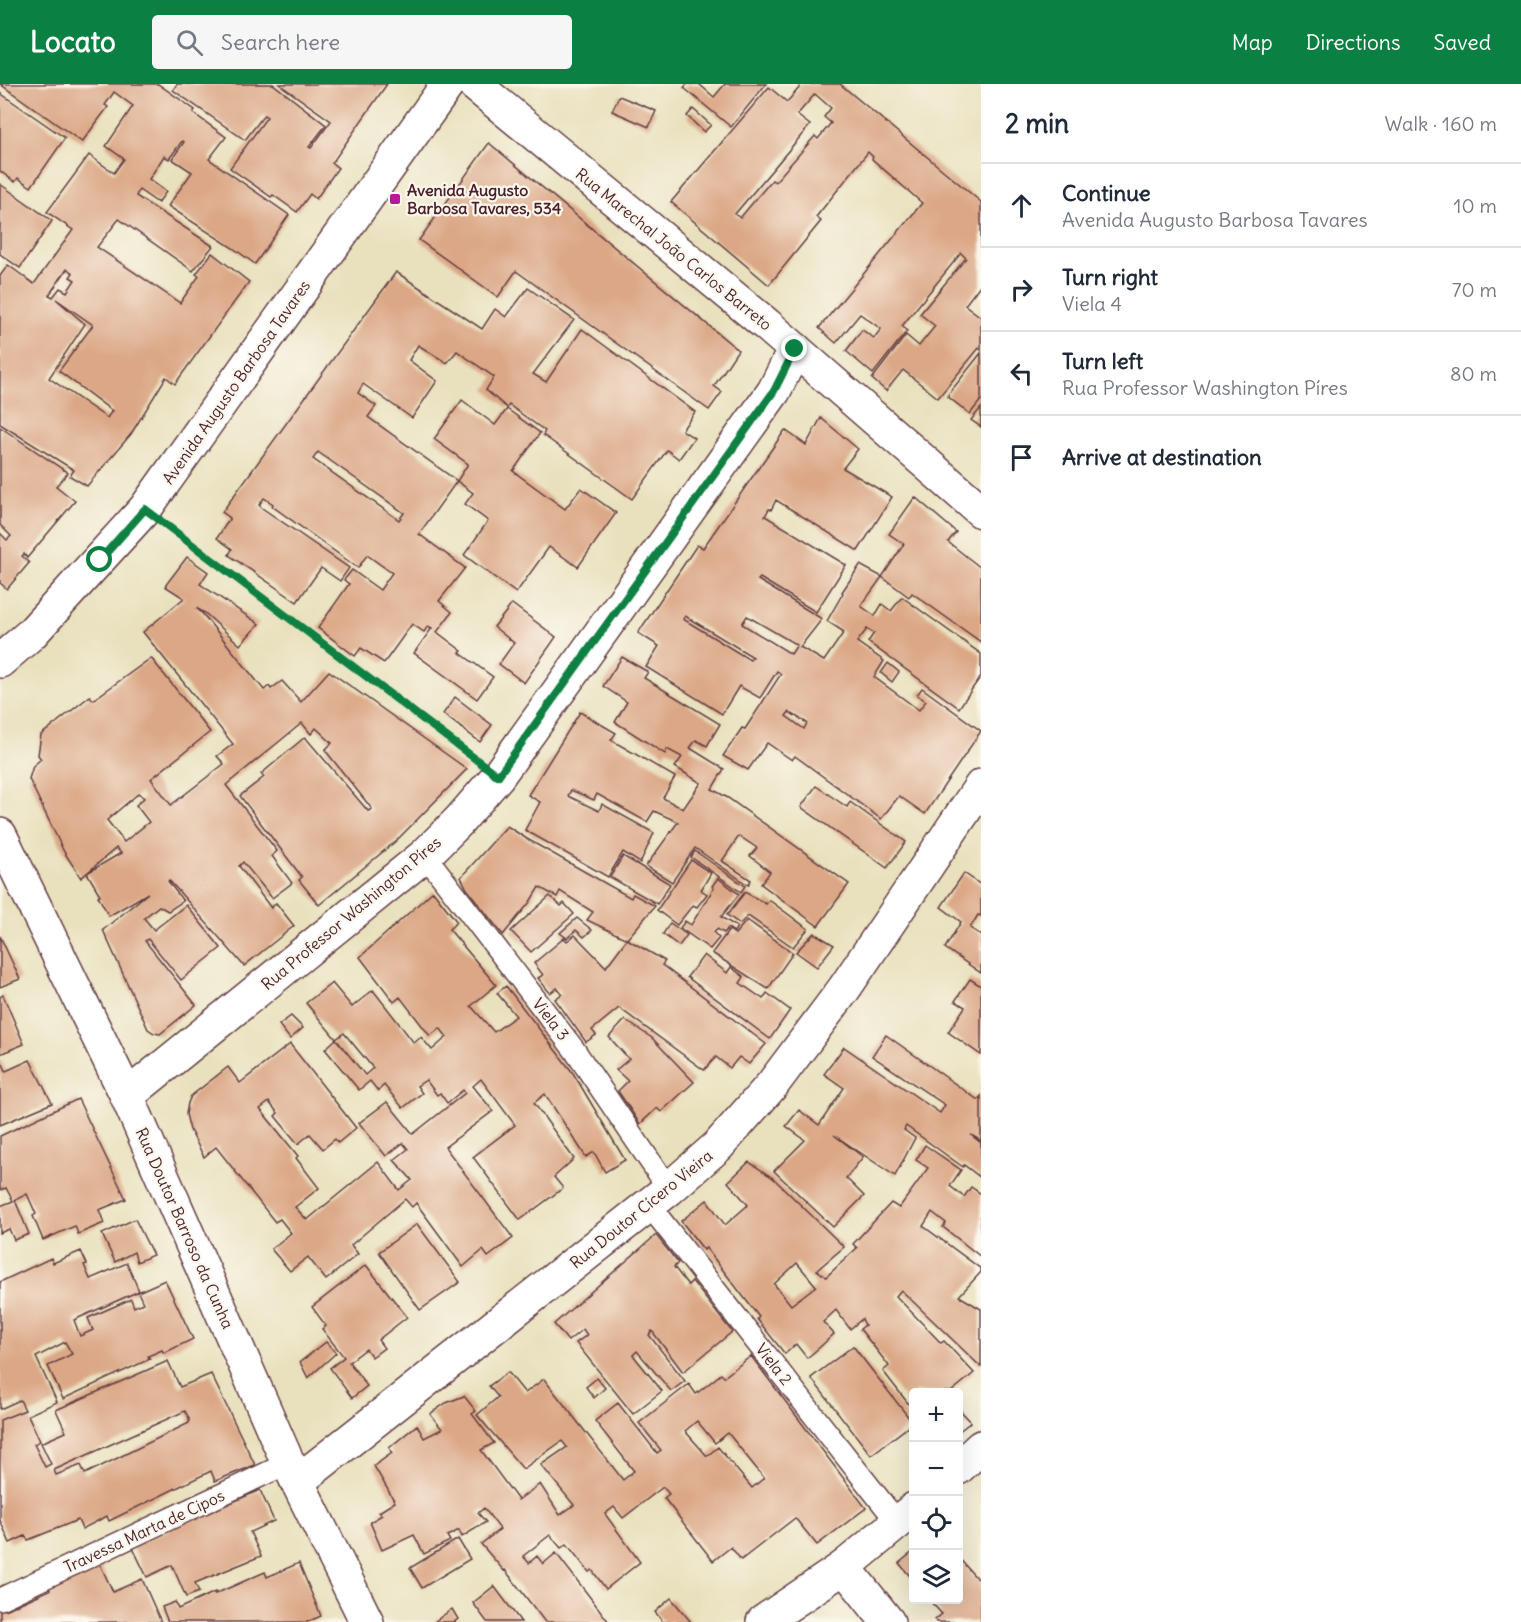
<!DOCTYPE html>
<html lang="en">
<head>
<meta charset="utf-8">
<style>
	body { margin:0; font-family:Delius,sans-serif; background:#f6f6f7; color:#1f2937 }
	.controls { position:absolute; right:18px; bottom:18px; display:grid; overflow:hidden; border-radius:6px; box-shadow:0 6px 24px #0002 }
	.controls button { width:54px; height:54px; display:grid; place-items:center; padding:0; border:0; border-bottom:2px solid #e0e1e3; background:#fff; color:#1f2937; font:30px sans-serif }
	.stop { position:absolute; width:18px; height:18px; margin:-14px; border:4px solid #0b8043; border-radius:50%; background:#fff }
	.stop.end { background:#0b8043; border-color:#fff; box-shadow:0 2px 6px #0008 }
	.list { margin:0; padding:0; list-style:none }
	h2 { display:flex; justify-content:space-between; align-items:center; height:78px; margin:0; padding:0 24px; font-size:26px }
	h2 small { font-size:20px; font-weight:400; color:#747a83 }
	.list li { display:grid; grid-template-columns:39px 1fr auto; gap:18px; align-items:center; box-sizing:border-box; height:84px; padding:0 24px; border-top:2px solid #e0e1e3 }
	.list b { display:block; font-size:22px; white-space:nowrap }
	.list p { margin:0; font-size:20px; white-space:nowrap; color:#747a83 }
	.list em { font-size:20px; font-style:normal; color:#747a83 }
	.icon { flex:none; width:33px; height:33px; fill:none; stroke:currentColor; stroke-width:2; stroke-linecap:round; stroke-linejoin:round }
	.map { position:relative; flex:none; width:981px; height:1538px; overflow:hidden }
	header { display:flex; align-items:center; gap:36px; box-sizing:border-box; height:84px; padding:0 30px; background:#0b8043; color:#fff }
	header strong { font-size:28px }
	nav { display:flex; gap:33px; margin-inline-start:auto; font-size:21px }
	.search { width:420px; height:54px; background:#f6f6f7; display:flex; align-items:center; gap:15px; box-sizing:border-box; padding:0 21px; border-radius:6px; color:#747a83; font-size:22px }
	main { display:flex }
	aside { flex:1; background:#fff }
	.map>svg:first-child { display:block }
	.building { fill:#dba786; fill-rule:evenodd }
	.lines { fill:none; stroke-linecap:round; stroke-linejoin:round }
	.lane-casing { stroke:#623c41; stroke-width:24 }
	.street-casing { stroke:#623c41; stroke-width:36 }
	.secondary-casing { stroke:#623c41; stroke-width:36 }
	.path { stroke:#623c41; stroke-width:4; stroke-dasharray:1.5 4.5; stroke-linecap:butt }
	.lane { stroke:#fff; stroke-width:21 }
	.street { stroke:#fff; stroke-width:33 }
	.secondary { stroke:#fff; stroke-width:33 }
	.route { stroke:#0b8043; stroke-width:8 }
	.poi-dot { fill:#b5179e; stroke:#fbf7ec; stroke-width:2 }
	.labels { text-anchor:middle; dominant-baseline:central; stroke-width:4.5; stroke-linejoin:round; paint-order:stroke }
	.poi-label { font-size:16px; font-weight:bold; fill:#4a1f2b; stroke:#fbf7ec; text-anchor:start }
	.street-label { font-size:16px; fill:#4a1f2b; stroke:#fbf7ec }
</style>
</head>
<body>
<header>
<strong>Locato</strong>
<div class="search"><svg class="icon" aria-label="search" viewBox="0 0 24 24"><circle cx="10" cy="10" r="6"/><path d="M15 15l6 6"/></svg>Search here</div>
<nav><a>Map</a><a>Directions</a><a>Saved</a></nav>
</header>
<main>
<div class="map">
<svg width="981" height="1538" viewBox="0 0 981 1538">
	<rect width="100%" height="100%" fill="#fbf7ec"/>
	<filter id="ink" filterUnits="userSpaceOnUse"><feTurbulence type="fractalNoise" baseFrequency=".0167" numOctaves="2"/><feDisplacementMap in="SourceGraphic" scale="12" xChannelSelector="R" yChannelSelector="G"/><feConvolveMatrix kernelMatrix="1 2 1 2 8 2 1 2 1" color-interpolation-filters="sRGB"/></filter>
	<filter id="wash" filterUnits="userSpaceOnUse"><feTurbulence type="fractalNoise" baseFrequency=".008" numOctaves="4" result="noise"/><feDisplacementMap in="SourceGraphic" scale="24" xChannelSelector="R" yChannelSelector="G"/><feGaussianBlur stdDeviation="1.35" result="paint"/><feColorMatrix in="noise" values="0 0 0 0 0 0 0 0 0 0 0 0 0 0 0 0 0 1.4 0 .05"/><feComposite in="paint" operator="in"/></filter>
	<g filter="url(#wash)">
		<rect width="100%" height="100%" fill="#e9e1be"/>
		<g id="blocks">
			<g class="building">
				<path d="M0,0H158L195,26L193,29L226,53L209,75L289,131L255,180L233,164L168,122L192,88L172,75L184,58L182,57L169,75L164,72L149,95L166,108L158,119L139,106L136,112L213,162L193,187L119,135L97,163L180,219L199,192L196,190L212,169L249,198L175,300L166,293L131,350L87,402L70,392L74,386L0,340V192L8,181L34,200L73,146L47,128L89,71L114,89L124,75L106,62L133,22L114,8L105,21L108,23L82,58ZM67,185L73,189L70,193L75,196L67,208L60,204L53,213L49,211ZM56,215L93,241L59,287L112,327L107,334L49,294L85,240Z"/>
				<polygon points="177,0 273,0 326,41 309,63 311,64 331,37 279,0 387,0 332,79 338,84 316,115 310,110 297,128 273,111 271,113 230,84 267,33 264,31 245,56 173,6"/>
				<polygon points="687,0 699,0 714,13 725,0 766,0 731,43 684,4"/>
				<path d="M797,0H840L981,118V200L965,221L981,233V266L979,264L938,314L903,286L886,307L872,295L906,251L919,262L935,242L920,230L966,174L961,169L902,242L907,247L873,290L846,267L862,246L874,254L881,245L860,230L836,259L819,244L922,119L872,75L873,73L868,68L816,133L821,137L769,201L671,118L769,3L787,18L800,3ZM815,10L831,24L824,33L831,39L818,55L815,52L775,98L772,96L740,134L735,130L810,41L797,31Z"/>
				<polygon points="0,9 65,54 31,103 18,94 15,98 0,87"/>
				<polygon points="619,12 656,27 649,43 612,27"/>
				<polygon points="693,25 711,41 704,48 687,32"/>
				<polygon points="489,59 738,266 714,302 722,308 709,326 516,187 498,213 419,156"/>
				<polygon points="0,100 52,137 20,184 0,170"/>
				<path d="M396,188L482,245L495,225L506,233L528,204L574,236L533,290L546,298L582,245L695,328L682,346L694,354L679,375L667,366L632,415L543,351L545,347L509,321L507,324L486,306L494,293L457,267L447,279L418,261L409,276L437,297L412,334L363,300L358,309L376,322L368,333L457,397L419,450L465,484L439,517L452,528L437,548L462,567L460,569L493,593L477,615L414,569L432,544L428,542L424,548L412,540L384,579L361,564L355,572L318,544L349,500L344,496L352,486L380,506L392,489L367,471L358,484L272,422L273,420L264,414L259,421L262,424L349,484L340,497L321,484L297,518L229,471L232,465L217,454L230,434L222,428ZM318,368L404,429L399,436L313,375Z"/>
				<polygon points="981,269 981,316 970,330 947,312"/>
				<polygon points="462,316 495,341 507,325 540,349 513,387 565,425 581,404 616,429 578,483 549,463 516,509 464,471 488,437 465,420 473,409 457,397 468,380 434,355"/>
				<polygon points="981,324 981,343 971,336"/>
				<path d="M821,334L858,365L843,384L892,413L858,467L776,416L771,426L769,425L765,432L846,481L816,528L760,494L758,496L822,535L800,563L824,577L844,548L827,537L843,509L842,508L860,481L882,493L904,460L889,450L915,413L956,448L948,458L981,484V558L912,509L909,513L882,493L861,522L875,532L882,520L891,527L902,513L981,570V592L959,624L868,558L874,549L867,545L857,558L884,577L874,593L919,626L926,617L917,611L922,604L981,647L925,730L899,712L881,735L795,672L792,676L767,659L748,686L723,672L742,644L745,645L781,590L777,587L760,614L739,602L722,630L646,583L659,562L638,549L697,461L703,464L785,346L806,361ZM685,532L753,573L750,576L683,535ZM747,532L797,561L791,570L742,540ZM789,628L807,639L804,645L786,632Z"/>
				<polygon points="0,343 68,389 56,402 75,417 27,474 24,470 22,472 29,479 7,505 0,499 0,449 7,456 11,452 0,441"/>
				<path d="M187,473L208,488L200,500L259,540L240,561L205,529L196,524L202,529L264,606L269,602L271,605L282,597L301,618L329,587L467,685L397,756L319,821L299,796L302,793L240,712L264,693L261,690L305,653L368,727L372,725L325,666L332,659L316,644L311,650L302,639L226,701L277,767L272,772L292,799L272,814L243,778L239,782L271,824L276,819L294,842L244,882L169,796L168,797L183,817L168,827L159,822L144,834L154,846L186,821L221,864L181,896L148,855L145,857L196,921L160,950L154,949L148,945L103,846L148,809L109,832L98,812L100,811L87,789L121,769L116,764L81,794L64,768L29,695L33,682L41,675L38,671L41,651L90,612L93,616L151,574L210,648L151,695L171,721L224,680L217,672L233,660L143,548L184,514L165,502ZM139,709L144,714L136,721L149,738L124,758L107,736Z"/>
				<polygon points="512,520 556,553 524,599 499,580 514,559 494,543"/>
				<polygon points="622,573 648,588 644,594 720,640 707,662 696,656 690,664 724,685 712,705 728,714 849,800 818,842 761,800 770,788 750,772 757,764 739,752 722,777 751,796 748,801 695,764 672,798 646,782 678,738 654,727 647,738 597,710 594,716 571,706 568,712 599,727 602,720 654,749 640,779 623,768 608,793 525,746 540,718 528,711 580,628 616,649 611,656 675,693 663,714 683,725 701,699 675,683 682,673 667,665 665,670 615,638 627,618 603,602"/>
				<polygon points="888,579 899,588 892,598 881,589"/>
				<polygon points="455,613 492,641 480,658 443,630"/>
				<polygon points="816,702 847,723 850,718 906,758 887,784 801,723"/>
				<polygon points="507,742 527,755 631,814 633,810 655,822 627,855 665,877 662,881 766,960 749,980 739,973 730,984 716,973 704,986 619,924 592,946 596,951 586,958 555,915 562,910 557,904 550,909 538,894 543,891 534,879 564,854 567,857 575,851 606,883 627,855 587,836 593,828 560,807 557,813 539,803 530,818 503,851 467,805 461,793"/>
				<polygon points="695,767 745,802 741,808 691,773"/>
				<polygon points="623,772 670,800 657,820 610,793"/>
				<polygon points="691,776 711,789 701,806 707,810 697,823 693,821 677,841 657,826"/>
				<polygon points="964,789 981,801 981,832 978,831 970,844 981,851 981,889 945,864 961,838 941,823"/>
				<polygon points="718,794 739,810 721,833 737,843 734,848 728,844 724,849 717,845 714,849 719,854 710,865 680,844 685,837 691,841 714,804 712,802"/>
				<polygon points="433,807 457,838 449,845 496,901 471,922 494,948 516,932 497,909 506,902 573,989 625,1076 605,1088 594,1068 586,1073 545,1010 534,1019 574,1075 554,1093 563,1104 520,1136 473,1073 515,1041 481,995 473,1002 493,1027 445,1063 513,1154 488,1173 483,1166 463,1183 416,1119 412,1123 405,1115 351,1161 358,1170 326,1196 308,1173 290,1187 271,1165 291,1149 280,1135 275,1138 216,1063 204,1073 190,1046 186,1030 188,1019 191,1012 228,983 240,999 290,960 356,1044 338,1059 335,1055 323,1065 310,1050 298,1060 275,1032 278,1029 269,1018 260,1025 298,1072 296,1074 319,1104 295,1123 307,1136 378,1078 399,1106 412,1096 394,1076 408,1065 403,1059 386,1072 359,1039 387,1018 413,1050 465,1009 463,1006 447,1019 440,1009 437,1011 426,996 417,1002 422,1009 403,1024 384,1001 378,1007 370,997 359,1006 325,965 336,955 365,991 373,984 344,949 336,955 306,919 332,899 352,923 373,906 414,959 421,953 432,966 447,953 440,944 430,952 400,913 394,918 360,873"/>
				<polygon points="745,808 766,820 769,816 808,845 793,863 748,832 740,840 727,831"/>
				<polygon points="550,812 561,822 564,819 574,830 531,868 511,847"/>
				<polygon points="577,834 592,846 584,853 576,846 567,854 560,849"/>
				<polygon points="747,836 793,869 768,905 712,869 729,846 735,850"/>
				<polygon points="670,839 687,851 679,862 663,850"/>
				<polygon points="814,849 834,861 817,883 796,868"/>
				<polygon points="0,852 20,895 0,903"/>
				<polygon points="704,871 727,889 731,883 744,893 740,899 763,915 767,909 790,926 770,955 687,893"/>
				<polygon points="970,895 981,902 981,971 948,948 965,923 955,917"/>
				<polygon points="3,911 24,960 0,970 0,913"/>
				<polygon points="291,932 303,944 290,955 279,941"/>
				<polygon points="625,936 652,954 694,998 661,1028 657,1024 640,1040 618,1007 628,997 616,986 629,975 609,953"/>
				<polygon points="886,951 978,1016 981,1012 981,1057 971,1051 981,1059 981,1094 964,1081 963,1083 906,1042 904,1046 915,1054 895,1092 834,1051 863,1073 846,1094 864,1112 833,1143 774,1087 805,1056 786,1042 799,1026 819,1041 844,1004 824,990 844,963 940,1029 945,1021 872,972"/>
				<polygon points="0,973 6,987 30,976 52,1019 0,1041"/>
				<polygon points="78,1015 126,1115 99,1126 104,1139 78,1150 75,1142 43,1156 33,1132 36,1130 27,1110 15,1116 29,1150 14,1156 9,1145 0,1149 0,1122 13,1117 6,1104 0,1106 0,1052"/>
				<path d="M925,1061L961,1086L950,1102L964,1113L971,1103L981,1110V1173L943,1143L946,1139L932,1128L923,1142L981,1185V1188L959,1212L981,1225V1283L901,1206L896,1212L941,1259L944,1257L974,1289L951,1308H914V1327L883,1287L889,1282L860,1245L865,1241L862,1235L850,1245L836,1226L823,1238L834,1250L820,1263L807,1274L796,1260L785,1270L757,1235L759,1233L706,1164L704,1166L681,1137L707,1116L725,1141L748,1121L728,1098L749,1078L773,1094L844,1163L817,1186L826,1193L857,1164L853,1160L891,1119L899,1124L928,1084L916,1076ZM797,1179L816,1202L791,1221L774,1200Z"/>
				<polygon points="135,1135 153,1171 137,1178 134,1168 115,1178 102,1150"/>
				<polygon points="417,1140 460,1198 420,1226 379,1168"/>
				<polygon points="656,1151 678,1179 674,1183 688,1201 692,1197 732,1248 683,1288 652,1247 649,1251 685,1297 671,1307 637,1267 633,1271 662,1307 633,1330 576,1259 587,1251 583,1245 568,1257 554,1240"/>
				<path d="M81,1167L87,1180L84,1181L90,1195L127,1179L139,1207L74,1236L80,1252L93,1246L88,1234L131,1215L134,1223L143,1219L138,1208L165,1196L193,1255L164,1269L162,1266L148,1272L150,1275L63,1315L48,1282L72,1270L65,1258L36,1273L57,1318L28,1331L40,1357L34,1360L45,1383L51,1380L41,1359L66,1348L56,1326L168,1277L180,1303L211,1290L255,1381L215,1397L211,1387L109,1437L107,1432L82,1445L78,1436L28,1456L25,1452L10,1459L0,1436V1336L25,1326L20,1316L0,1325V1198L51,1174L53,1179ZM185,1327L189,1334V1339L85,1390L81,1381L56,1391L54,1386Z"/>
				<polygon points="366,1181 407,1233 378,1256 384,1264 372,1273 366,1265 349,1278 367,1302 352,1314 330,1284 344,1273 322,1245 326,1242 312,1223"/>
				<polygon points="326,1258 336,1269 308,1294 300,1278"/>
				<polygon points="853,1262 913,1339 871,1371 811,1294"/>
				<path d="M751,1272L866,1424L817,1461L795,1434L741,1476L731,1463L713,1477L664,1414L669,1410L663,1403L623,1434L614,1423L605,1430L640,1478L606,1505L592,1486L589,1488L567,1460L561,1464L550,1451L523,1472L529,1479L537,1472L543,1480L556,1469L609,1538H545L505,1486L504,1487L481,1460L500,1445L484,1424L478,1429L486,1438L462,1453L459,1446L447,1452L450,1457L424,1470L414,1451L382,1466L370,1438L382,1431L379,1428L395,1418L374,1382L392,1369L389,1364L417,1341L424,1354L442,1345L430,1330L446,1319L464,1312L476,1327L472,1330L494,1359L481,1366L518,1416L540,1400L560,1431L574,1421L541,1381L567,1363L562,1357L523,1385L477,1331L498,1313L489,1302L508,1288L525,1309L544,1295L623,1396L634,1387L595,1337L618,1319L657,1369L661,1366L639,1339L689,1300L696,1310L721,1290L724,1293ZM697,1337L715,1359L728,1349L764,1394L752,1404L718,1363L707,1372L685,1347Z"/>
				<polygon points="597,1294 605,1304 594,1314 586,1303"/>
				<polygon points="958,1324 971,1338 958,1348"/>
				<polygon points="260,1406 274,1437 250,1448 261,1472 195,1499 199,1508 186,1513 172,1481 147,1493 132,1462"/>
				<polygon points="458,1455 470,1475 422,1504 410,1484"/>
				<polygon points="914,1467 914,1497 899,1479"/>
				<polygon points="958,1473 977,1495 981,1492 981,1538 936,1538 935,1536 942,1530 929,1516 958,1516"/>
				<polygon points="98,1476 113,1508 142,1495 161,1538 0,1538 0,1522 2,1521 5,1526 50,1506 47,1500"/>
				<polygon points="299,1479 321,1532 307,1538 168,1538 162,1523 175,1518 178,1525 215,1508 215,1510 265,1488 267,1493"/>
				<polygon points="494,1502 521,1538 487,1538 473,1519"/>
				<polygon points="671,1514 691,1538 663,1538 655,1528"/>
				<polygon points="452,1525 458,1535 454,1538 434,1538"/>
			</g>
		</g>
	</g>
	<g filter="url(#ink)">
		<use href="#blocks" fill-opacity="0" stroke="#623c41" stroke-width="1.5"/>
		<g class="lines">
			<defs>
				<g id="lane">
					<polyline points="425,771 573,964 669,1105"/>
					<polyline points="649,1121 898,1439"/>
					<polyline points="0,1515 288,1379"/>
				</g>
				<g id="street">
					<polyline points="474,0 767,241 981,427"/>
					<polyline points="0,751 127,1012 288,1379 367,1538"/>
					<polyline points="127,1012 425,771 459,737 498,692 774,307 795,265"/>
					<polyline points="958,1384 981,1363"/>
					<polyline points="297,1398 669,1105 718,1062 772,1001 844,905 981,702"/>
					<polyline points="844,1483 888,1538"/>
					<polyline points="763,1538 844,1483 914,1425"/>
				</g>
				<polyline id="secondary" points="0,577 31,550 145,425 448,0"/>
			</defs>
			<use href="#lane" class="lane-casing"/>
			<use href="#street" class="street-casing"/>
			<use href="#secondary" class="secondary-casing"/>
			<polyline class="path" points="178,450 466,668"/>
			<use href="#lane" class="lane"/>
			<use href="#street" class="street"/>
			<use href="#secondary" class="secondary"/>
		</g>
	</g>
	<g class="lines" filter="url(#ink)">
		<polyline class="route" points="100,476 145,425 498,692 774,307 795,265"/>
	</g>
	<rect class="poi-dot" x="389" y="109" width="12" height="12" rx="3"/>
	<g class="labels">
		<g class="poi-label">
			<text x="407" y="106">Avenida Augusto<tspan x="407" dy="18">Barbosa Tavares, 534</tspan></text>
		</g>
		<g class="street-label">
			<text transform="translate(674 165) rotate(39)">Rua Marechal João Carlos Barreto</text>
			<text transform="translate(236 298) rotate(-55)">Avenida Augusto Barbosa Tavares</text>
			<text transform="translate(351 829) rotate(-40)">Rua Professor Washington Píres</text>
			<text transform="translate(551 935) rotate(52)">Viela 3</text>
			<text transform="translate(641 1125) rotate(-39)">Rua Doutor Cícero Vieira</text>
			<text transform="translate(185 1144) rotate(66)">Rua Doutor Barroso da Cunha</text>
			<text transform="translate(774 1280) rotate(52)">Viela 2</text>
			<text transform="translate(144 1447) rotate(-25)">Travessa Marta de Cipos</text>
		</g>
	</g>
</svg>
<div class="controls">
<button>+</button>
<button>−</button>
<button><svg class="icon" aria-label="locate" viewBox="0 0 24 24"><circle cx="12" cy="12" r="6"/><path d="M12 2v4M12 18v4M2 12h4M18 12h4"/></svg></button>
<button><svg class="icon" aria-label="layers" viewBox="0 0 24 24"><path d="M12 4l9 5-9 5-9-5zM3 14l9 5 9-5"/></svg></button>
</div>
<div class="stop" style="left:100px;top:476px"></div>
<div class="stop end" style="left:795px;top:265px"></div>
</div>
<aside>
<h2>2 min<small>Walk · 160 m</small></h2>
<ul class="list">
<li><svg class="icon" aria-label="ahead" viewBox="0 0 24 24"><path d="M12 20V5M6 11l6-6 6 6"/></svg><div><b>Continue</b><p>Avenida Augusto Barbosa Tavares</p></div><em>10 m</em></li>
<li><svg class="icon" aria-label="right" viewBox="0 0 24 24"><path d="M7 20v-9h11M14 6l5 5-5 5"/></svg><div><b>Turn right</b><p>Viela 4</p></div><em>70 m</em></li>
<li><svg class="icon" aria-label="left" viewBox="0 0 24 24"><path d="M17 20v-9H6M10 6l-5 5 5 5"/></svg><div><b>Turn left</b><p>Rua Professor Washington Píres</p></div><em>80 m</em></li>
<li><svg class="icon" aria-label="arrive" viewBox="0 0 24 24"><path d="M6 21V4h12l-3 4 3 4H6"/></svg><div><b>Arrive at destination</b></div></li>
</ul>
</aside>
</main>
</body>
</html>
